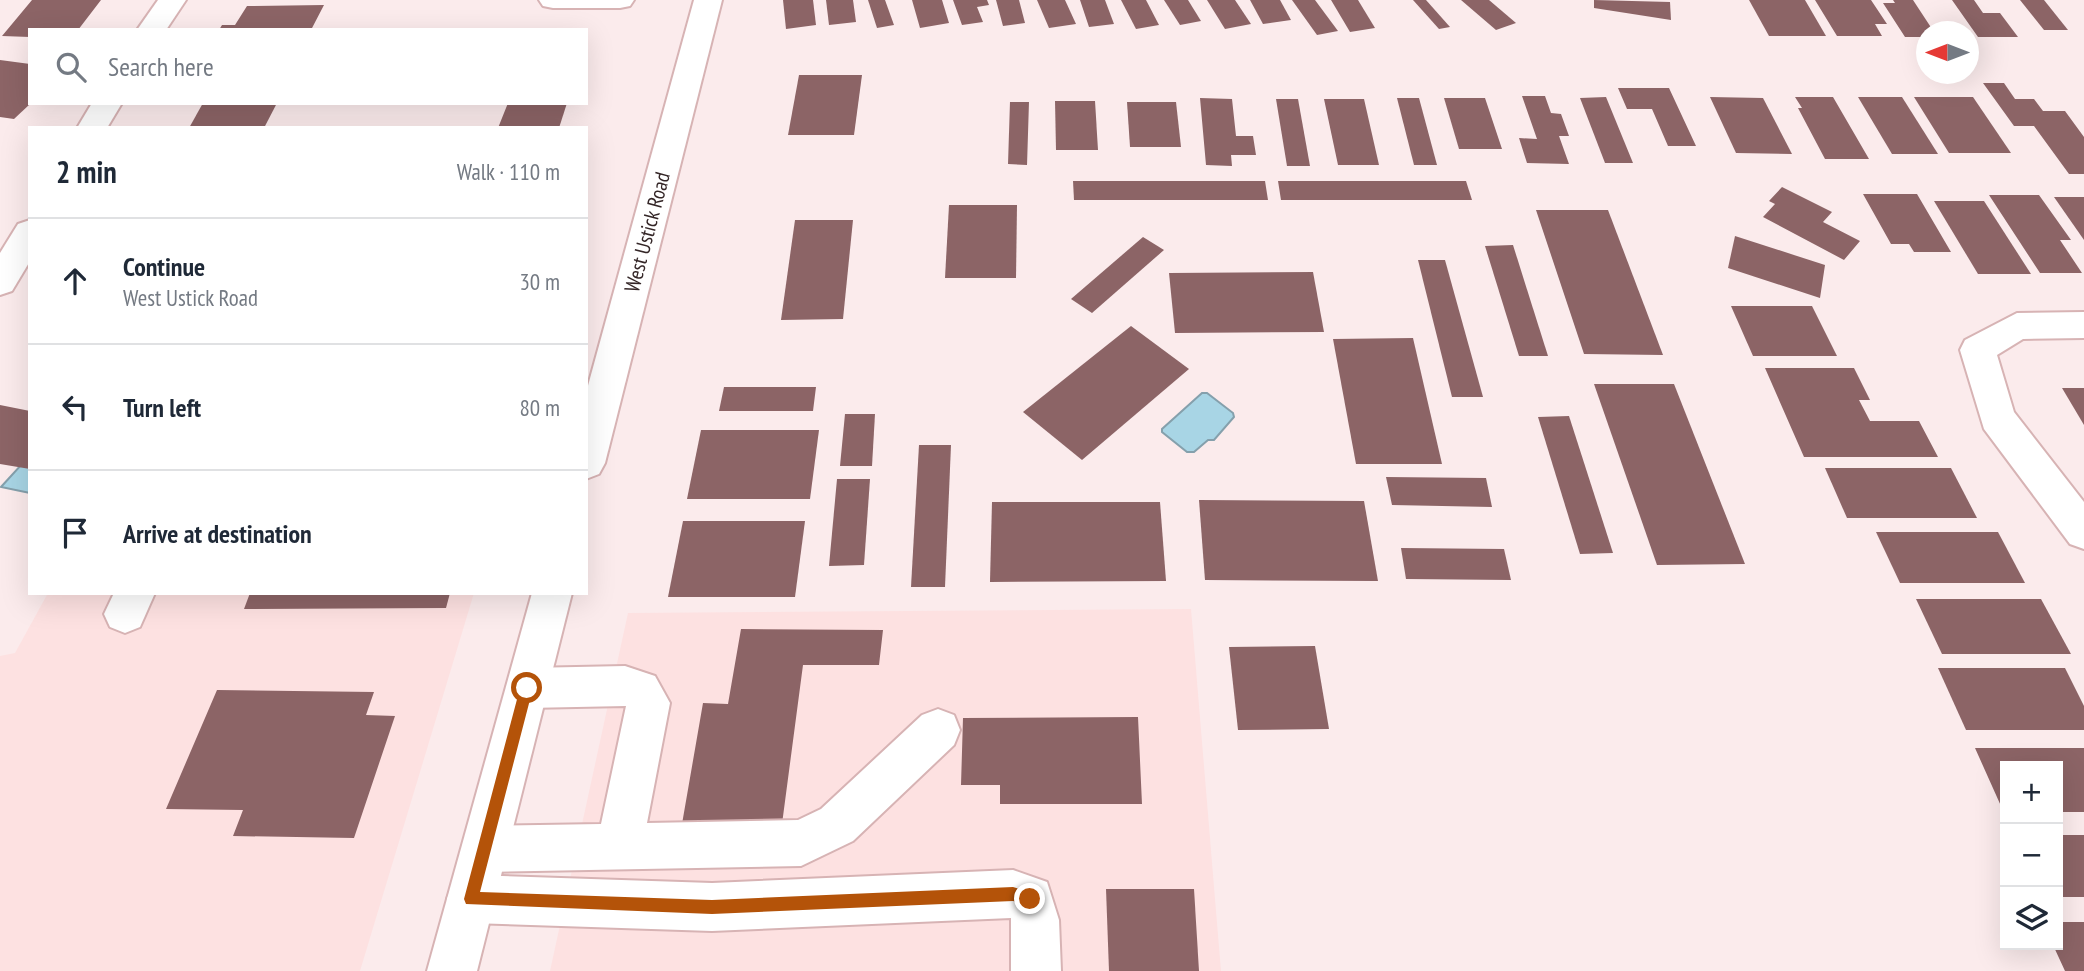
<!DOCTYPE html>
<html lang="en">
<head>
<meta charset="utf-8">
<style>
	body { margin:0; font-family:"PT Sans Narrow",sans-serif; background:#f2f2f3; color:#1f2937 }
	.controls { position:absolute; right:21px; bottom:21px; display:grid; overflow:hidden; border-radius:0px; box-shadow:0 7px 28px #0002 }
	.controls button { width:63px; height:63px; display:grid; place-items:center; padding:0; border:0; border-bottom:2px solid #e0e1e3; background:#fff; color:#1f2937; font:35px sans-serif }
	.compass { position:absolute; left:1916px; top:21px; width:63px; height:63px; border-radius:50%; background:#fff; box-shadow:0 7px 28px #0002; rotate:270deg }
	.stop { position:absolute; width:21px; height:21px; margin:-16px; border:5px solid #b45309; border-radius:50%; background:#fff }
	.stop.end { background:#b45309; border-color:#fff; box-shadow:0 2px 7px #0008 }
	.list { margin:0; padding:0; list-style:none }
	h2 { display:flex; justify-content:space-between; align-items:center; height:91px; margin:0; padding:0 28px; font-size:30px }
	h2 small { font-size:23px; font-weight:400; color:#747a83 }
	.list li { display:grid; grid-template-columns:46px 1fr auto; gap:21px; align-items:center; box-sizing:border-box; height:126px; padding:0 28px; border-top:2px solid #e0e1e3 }
	.list b { display:block; font-size:26px; white-space:nowrap }
	.list p { margin:0; font-size:23px; white-space:nowrap; color:#747a83 }
	.list em { font-size:23px; font-style:normal; color:#747a83 }
	.icon { flex:none; width:38px; height:38px; fill:none; stroke:currentColor; stroke-width:2; stroke-linecap:round; stroke-linejoin:round }
	.map { position:relative; flex:none; width:2084px; height:971px; overflow:hidden }
	.search { position:absolute; background:#fff; box-shadow:0 7px 28px #0002; left:28px; top:28px; width:560px; height:77px; display:flex; align-items:center; gap:18px; box-sizing:border-box; padding:0 24px; border-radius:0px; color:#747a83; font-size:26px }
	.panel { position:absolute; background:#fff; box-shadow:0 7px 28px #0002; left:28px; top:126px; width:560px; height:469px; border-radius:0px }
	.map>svg:first-child { display:block }
	.built { fill:#fde1e1 }
	.water { fill:#a8d5e5; stroke:#85a0ac; stroke-width:2 }
	.building { fill:#8c6466 }
	.lines { fill:none; stroke-linecap:round; stroke-linejoin:round }
	.minor-casing { stroke:#d7b3b4; stroke-width:4 }
	.major-casing { stroke:#d7b3b4; stroke-width:4 }
	.minor { fill:#fff; fill-rule:evenodd }
	.major { fill:#fff; fill-rule:evenodd }
	.route { fill:#b45309 }
	.labels { text-anchor:middle; dominant-baseline:central; stroke-width:7; stroke-linejoin:round; paint-order:stroke }
	.street-label { font-size:21px; fill:#342627; stroke:#fff }
</style>
</head>
<body>
<div class="map">
<svg width="2084" height="971" viewBox="0 0 2084 971">
	<rect width="100%" height="100%" fill="#fbebec"/>
	<g class="built">
		<polygon points="48,593 474,593 360,971 0,971 0,656 15,653"/>
		<polygon points="1191,609 1221,971 550,971 628,613"/>
	</g>
	<g class="water">
		<polygon points="1202,393 1207,393 1233,413 1234,417 1214,440 1208,440 1194,452 1187,452 1162,432 1162,429"/>
		<polygon points="21,465 30,467 30,493 1,487"/>
	</g>
	<g class="building">
		<polygon points="32,0 101,0 78,30 30,30 30,37 2,36"/>
		<polygon points="783,0 813,0 816,25 786,29"/>
		<polygon points="826,0 853,0 856,22 829,25"/>
		<polygon points="868,0 885,0 894,25 877,28"/>
		<polygon points="912,0 942,0 949,23 920,28"/>
		<polygon points="953,0 987,0 989,5 977,7 983,22 962,25"/>
		<polygon points="996,0 1019,0 1025,23 1003,26"/>
		<polygon points="1037,0 1065,0 1076,24 1049,28"/>
		<polygon points="1080,0 1105,0 1114,24 1089,27"/>
		<polygon points="1121,0 1146,0 1159,25 1136,29"/>
		<polygon points="1164,0 1188,0 1201,21 1180,25"/>
		<polygon points="1207,0 1235,0 1251,24 1225,29"/>
		<polygon points="1250,0 1280,0 1291,20 1263,24"/>
		<polygon points="1292,0 1315,0 1338,31 1317,35"/>
		<polygon points="1331,0 1358,0 1375,28 1350,32"/>
		<polygon points="1413,0 1426,0 1450,27 1439,29"/>
		<polygon points="1461,0 1489,0 1516,23 1496,30"/>
		<polygon points="1594,0 1670,2 1671,20 1594,8"/>
		<polygon points="1749,0 1805,0 1826,36 1769,36"/>
		<polygon points="1815,0 1871,0 1887,24 1875,24 1882,36 1837,36"/>
		<polygon points="1893,0 1913,0 1934,32 1926,32 1926,37 1905,37 1883,3 1895,3"/>
		<polygon points="1952,0 1974,0 1983,13 2000,13 2018,37 1978,37"/>
		<polygon points="2020,0 2044,0 2068,30 2044,30"/>
		<polygon points="324,5 311,30 219,30 222,25 235,25 247,6"/>
		<polygon points="0,60 30,64 30,104 14,119 0,117"/>
		<polygon points="799,75 862,75 854,135 788,135"/>
		<polygon points="1983,83 2004,83 2015,99 2034,99 2043,111 2065,111 2084,137 2084,174 2069,174 2034,126 2014,126"/>
		<polygon points="1618,88 1669,88 1696,146 1668,146 1652,109 1627,109"/>
		<polygon points="1522,96 1545,96 1551,113 1561,114 1569,136 1559,136 1569,164 1527,163 1519,138 1537,139"/>
		<polygon points="1606,97 1633,163 1605,163 1580,98"/>
		<polygon points="1710,97 1763,98 1792,154 1736,153"/>
		<polygon points="1795,97 1833,97 1869,159 1825,159 1798,108 1802,108"/>
		<polygon points="1858,97 1902,97 1938,154 1892,154"/>
		<polygon points="1914,97 1973,97 2011,153 1949,153"/>
		<polygon points="1200,98 1232,99 1236,136 1253,136 1256,155 1231,155 1232,166 1206,165"/>
		<polygon points="1397,98 1419,98 1437,165 1414,165"/>
		<polygon points="1444,98 1485,98 1502,149 1459,149"/>
		<polygon points="1276,99 1298,99 1310,166 1287,166"/>
		<polygon points="1324,99 1364,99 1379,165 1338,165"/>
		<polygon points="1055,101 1095,101 1098,150 1056,150"/>
		<polygon points="1010,102 1029,102 1027,165 1008,164"/>
		<polygon points="1127,102 1176,102 1181,147 1130,147"/>
		<polygon points="203,103 277,103 264,128 189,128"/>
		<polygon points="508,103 567,103 559,128 498,128"/>
		<polygon points="1073,181 1265,181 1268,200 1074,200"/>
		<polygon points="1278,181 1466,181 1472,200 1281,200"/>
		<polygon points="1782,187 1832,212 1823,222 1860,241 1844,260 1763,217 1775,204 1769,201"/>
		<polygon points="1863,194 1917,194 1951,252 1914,252 1909,244 1891,244"/>
		<polygon points="1989,195 2039,195 2071,240 2060,240 2082,273 2040,273"/>
		<polygon points="2054,197 2084,197 2084,240"/>
		<polygon points="1934,201 1984,201 2031,274 1978,274"/>
		<polygon points="949,205 1017,205 1016,278 945,278"/>
		<polygon points="1536,210 1608,210 1663,355 1584,354"/>
		<polygon points="795,220 853,220 843,319 781,320"/>
		<polygon points="1735,236 1825,265 1820,298 1728,268"/>
		<polygon points="1143,237 1164,250 1092,313 1071,299"/>
		<polygon points="1513,245 1548,356 1519,356 1485,246"/>
		<polygon points="1418,260 1445,260 1483,397 1452,397"/>
		<polygon points="1313,272 1324,332 1175,333 1169,273"/>
		<polygon points="1731,306 1812,306 1837,356 1753,356"/>
		<polygon points="1131,326 1189,369 1082,460 1023,412"/>
		<polygon points="1413,338 1442,464 1356,464 1333,339"/>
		<polygon points="1765,368 1854,368 1870,400 1859,400 1870,421 1919,421 1938,457 1804,457"/>
		<polygon points="1594,384 1674,384 1745,564 1657,565"/>
		<polygon points="724,387 816,387 813,411 719,411"/>
		<polygon points="2062,388 2084,388 2084,425"/>
		<polygon points="0,405 30,411 30,469 0,464"/>
		<polygon points="845,414 875,414 872,466 840,466"/>
		<polygon points="1569,416 1613,553 1580,554 1538,417"/>
		<polygon points="701,430 819,430 810,499 687,499"/>
		<polygon points="919,445 951,445 945,587 911,587"/>
		<polygon points="1825,468 1951,468 1977,518 1847,518"/>
		<polygon points="1386,477 1486,478 1492,507 1392,505"/>
		<polygon points="837,479 870,479 864,565 829,566"/>
		<polygon points="1199,500 1364,501 1378,581 1205,580"/>
		<polygon points="992,502 1160,502 1166,581 990,582"/>
		<polygon points="683,521 805,521 795,597 668,597"/>
		<polygon points="1876,532 1998,532 2025,583 1900,583"/>
		<polygon points="1401,548 1504,549 1511,580 1406,579"/>
		<polygon points="250,593 450,593 446,608 244,609"/>
		<polygon points="1916,599 2041,599 2071,654 1942,654"/>
		<polygon points="741,629 883,630 879,665 803,665 782,824 682,824 703,703 728,704"/>
		<polygon points="1315,646 1329,729 1238,730 1229,647"/>
		<polygon points="1938,668 2065,668 2084,706 2084,730 1966,730"/>
		<polygon points="217,690 374,692 366,715 395,716 354,838 233,836 243,810 166,809"/>
		<polygon points="1138,717 1142,804 1000,804 1000,785 961,785 963,718"/>
		<polygon points="1975,748 2084,748 2084,812 2058,812 2058,766 2005,766 2005,815"/>
		<rect x="2058" y="835" width="26" height="62"/>
		<polygon points="1106,889 1194,889 1199,971 1109,971"/>
		<polygon points="2058,922 2084,922 2084,971 2065,971 2053,945 2058,945"/>
	</g>
	<g class="lines">
		<defs>
			<g id="minor">
				<polygon points="158,0 186,0 166,30 137,30"/>
				<polygon points="539,0 634,0 630,6 620,8 553,8 543,6"/>
				<polygon points="92,103 122,103 107,128 77,128"/>
				<polygon points="30,220 30,261 12,291 0,295 0,253 18,224"/>
				<polygon points="2084,312 2084,338 2023,339 1997,355 2014,412 2084,502 2084,549 2070,544 1984,429 1960,350 1965,340 2017,313"/>
				<polygon points="114,593 155,593 140,627 125,633 110,627 104,614"/>
				<polygon points="625,666 655,676 670,703 647,823 798,820 821,809 922,715 938,709 954,715 960,730 954,745 853,841 801,866 485,872 469,865 462,849 469,833 485,826 601,824 626,706 527,708 512,702 506,688 512,674 527,668"/>
				<polygon points="1013,870 1047,882 1059,920 1061,971 1011,971 1011,918 712,931 471,923 454,916 447,899 454,882 471,875 712,883"/>
			</g>
			<g id="major">
				<polygon points="694,0 722,0 605,463 599,474 586,479 586,393"/>
				<polygon points="532,593 572,593 477,971 427,971"/>
			</g>
		</defs>
		<use href="#minor" class="minor-casing"/>
		<use href="#major" class="major-casing"/>
		<use href="#minor" class="minor"/>
		<use href="#major" class="major"/>
	</g>
	<polygon class="route" points="527,683 533,688 480,892 712,900 1013,887 1035,894 1035,904 1030,906 1013,901 712,914 466,904 464,899 520,688"/>
	<g class="labels">
		<g class="street-label">
			<text transform="translate(647 232) rotate(-75)">West Ustick Road</text>
		</g>
	</g>
</svg>
<div class="controls">
<button>+</button>
<button>−</button>
<button><svg class="icon" aria-label="layers" viewBox="0 0 24 24"><path d="M12 4l9 5-9 5-9-5zM3 14l9 5 9-5"/></svg></button>
</div>
<svg class="compass" viewBox="-18 -18 36 36"><path d="M0-13l5 13h-10z" fill="#e53935"/><path d="M0 13l5-13h-10z" fill="#747a83"/></svg>
<div class="stop" style="left:527px;top:688px"></div>
<div class="stop end" style="left:1030px;top:899px"></div>
<div class="search"><svg class="icon" aria-label="search" viewBox="0 0 24 24"><circle cx="10" cy="10" r="6"/><path d="M15 15l6 6"/></svg>Search here</div>
<section class="panel">
<h2>2 min<small>Walk · 110 m</small></h2>
<ul class="list">
<li><svg class="icon" aria-label="ahead" viewBox="0 0 24 24"><path d="M12 20V5M6 11l6-6 6 6"/></svg><div><b>Continue</b><p>West Ustick Road</p></div><em>30 m</em></li>
<li><svg class="icon" aria-label="left" viewBox="0 0 24 24"><path d="M17 20v-9H6M10 6l-5 5 5 5"/></svg><div><b>Turn left</b></div><em>80 m</em></li>
<li><svg class="icon" aria-label="arrive" viewBox="0 0 24 24"><path d="M6 21V4h12l-3 4 3 4H6"/></svg><div><b>Arrive at destination</b></div></li>
</ul>
</section>
</div>
</body>
</html>
